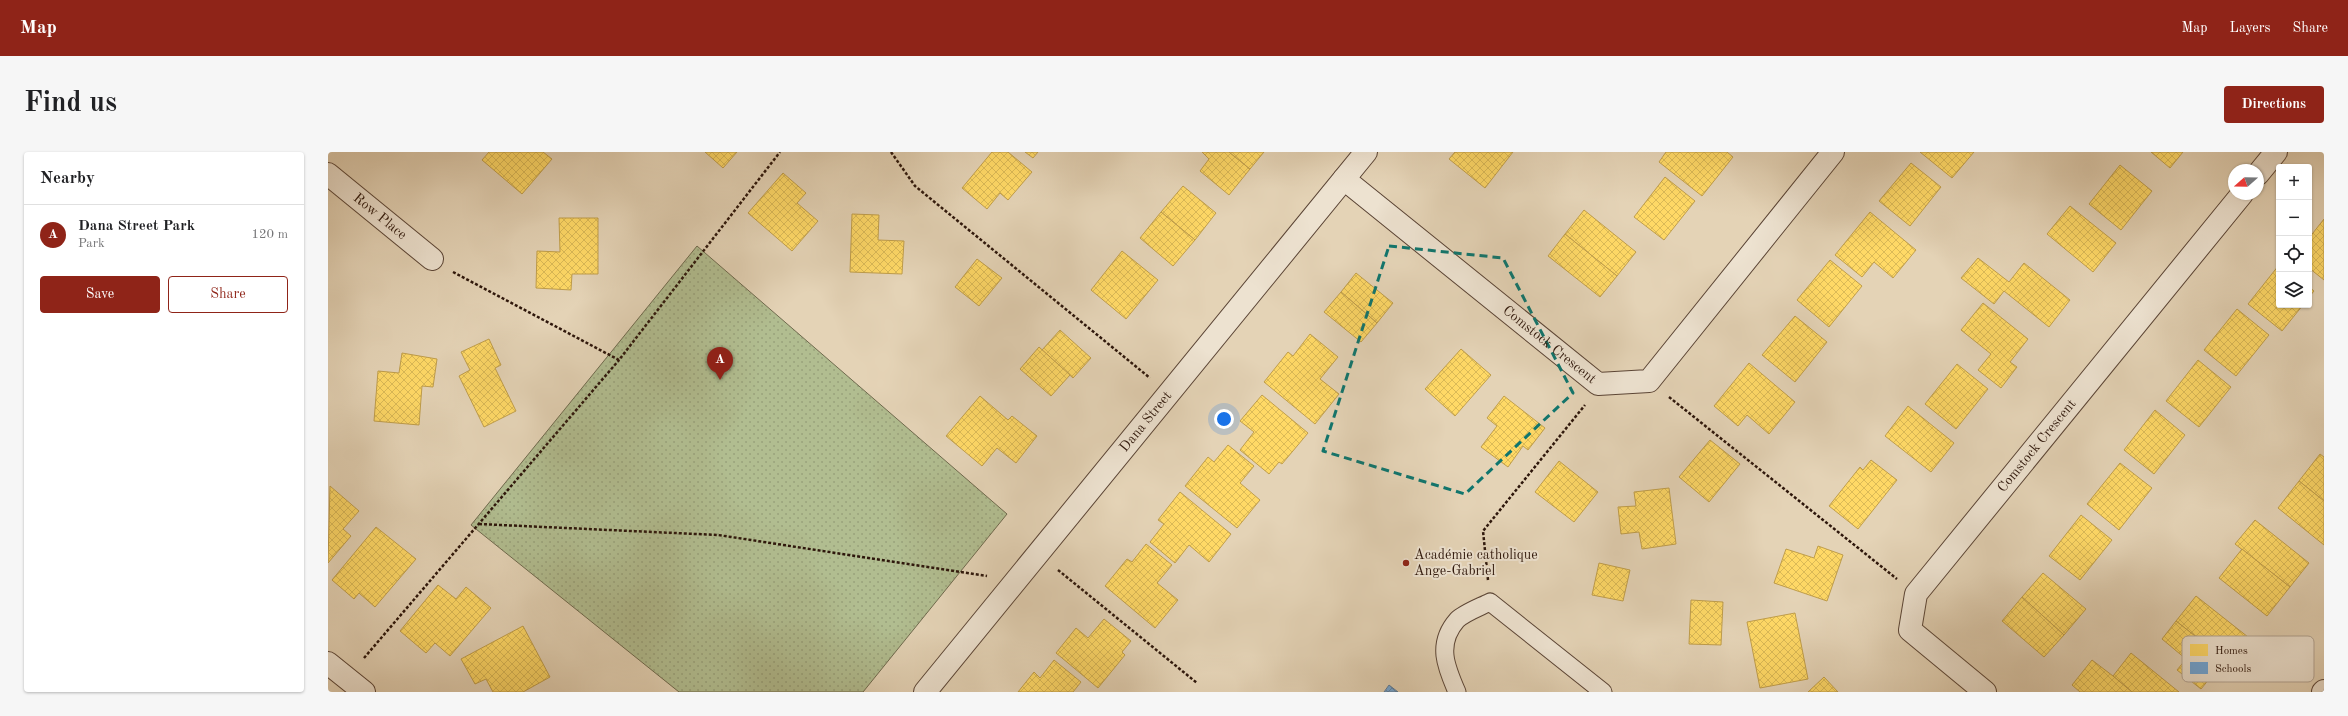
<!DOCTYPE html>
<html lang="en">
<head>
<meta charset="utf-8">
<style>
	body { margin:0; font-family:"Old Standard TT",serif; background:#f6f6f6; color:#202124 }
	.controls { position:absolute; right:12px; top:12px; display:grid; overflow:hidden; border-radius:4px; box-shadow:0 1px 3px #0004 }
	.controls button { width:36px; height:36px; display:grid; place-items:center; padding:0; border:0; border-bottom:1px solid #e0e0e0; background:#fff; color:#202124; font:20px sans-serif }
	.compass { position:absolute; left:1900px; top:12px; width:36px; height:36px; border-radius:50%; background:#fff; box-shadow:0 1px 3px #0004; rotate:250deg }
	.you { position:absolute; left:896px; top:267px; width:14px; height:14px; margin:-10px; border:3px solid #fff; border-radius:50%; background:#1a73e8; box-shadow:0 0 0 6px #1a73e833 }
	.badge { display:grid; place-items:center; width:26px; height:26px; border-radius:50%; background:#8f2418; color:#fff; font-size:13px; font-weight:700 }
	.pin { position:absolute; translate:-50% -33px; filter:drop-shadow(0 1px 2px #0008) }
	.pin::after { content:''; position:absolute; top:21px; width:14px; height:12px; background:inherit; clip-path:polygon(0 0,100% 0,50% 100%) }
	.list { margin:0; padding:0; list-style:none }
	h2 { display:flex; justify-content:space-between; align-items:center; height:52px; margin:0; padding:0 16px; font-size:17px }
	h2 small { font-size:13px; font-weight:400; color:#757577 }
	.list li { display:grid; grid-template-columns:26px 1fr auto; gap:12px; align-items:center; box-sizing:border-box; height:60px; padding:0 16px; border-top:1px solid #e0e0e0 }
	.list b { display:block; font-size:15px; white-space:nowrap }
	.list p { margin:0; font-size:13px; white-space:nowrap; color:#757577 }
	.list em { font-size:13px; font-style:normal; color:#757577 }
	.actions { display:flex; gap:8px; padding:12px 16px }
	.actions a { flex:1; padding:9px 0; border:1px solid #8f2418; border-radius:4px; text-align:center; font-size:14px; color:#8f2418 }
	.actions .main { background:#8f2418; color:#fff }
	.icon { flex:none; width:22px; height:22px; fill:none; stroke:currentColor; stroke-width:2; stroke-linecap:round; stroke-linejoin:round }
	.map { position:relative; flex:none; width:1996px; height:540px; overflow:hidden; border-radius:4px }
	header { display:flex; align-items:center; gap:24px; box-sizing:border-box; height:56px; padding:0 20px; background:#8f2418; color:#fff }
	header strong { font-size:19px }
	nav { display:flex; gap:22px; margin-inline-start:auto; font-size:14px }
	.intro { display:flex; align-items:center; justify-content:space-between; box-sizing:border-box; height:96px; padding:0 24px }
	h1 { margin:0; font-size:28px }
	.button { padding:10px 18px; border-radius:4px; background:#8f2418; color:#fff; font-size:14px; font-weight:700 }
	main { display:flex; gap:24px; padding:0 24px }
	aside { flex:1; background:#fff; border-radius:4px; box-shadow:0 1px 3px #0004 }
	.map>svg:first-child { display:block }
	.park { fill:url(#park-dots); stroke:#6f6a4e }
	.homes { fill:url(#homes-cross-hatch); stroke:#c09e4b }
	.schools { fill:url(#schools-cross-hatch); stroke:#5b7c9d }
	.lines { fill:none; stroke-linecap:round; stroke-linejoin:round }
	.service-casing { stroke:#5b4536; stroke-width:19 }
	.minor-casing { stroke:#5b4536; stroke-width:24 }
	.path { stroke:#2d160b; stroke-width:2.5; stroke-dasharray:3 2; stroke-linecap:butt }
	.service { stroke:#ede2d0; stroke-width:17 }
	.minor { stroke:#ede2d0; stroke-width:22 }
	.marked { fill:none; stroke:#0f766e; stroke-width:3; stroke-dasharray:8 5; stroke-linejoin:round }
	.poi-dot { fill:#8f2418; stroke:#ede2d0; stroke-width:1.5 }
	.labels { text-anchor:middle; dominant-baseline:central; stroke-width:4; stroke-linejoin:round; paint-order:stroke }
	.street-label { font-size:14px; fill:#2d160b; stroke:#ede2d0 }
	.poi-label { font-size:14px; fill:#2d160b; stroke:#ede2d0; text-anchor:start }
	.key { fill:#ede2d0; stroke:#b3a595; stroke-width:1 }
	.key-label { font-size:11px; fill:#2d160b }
</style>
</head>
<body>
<header>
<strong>Map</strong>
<nav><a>Map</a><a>Layers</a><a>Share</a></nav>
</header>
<div class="intro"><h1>Find us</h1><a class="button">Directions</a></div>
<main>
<aside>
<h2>Nearby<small></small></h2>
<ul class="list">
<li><span class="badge">A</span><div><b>Dana Street Park</b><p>Park</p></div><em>120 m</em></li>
</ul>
<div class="actions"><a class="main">Save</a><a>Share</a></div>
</aside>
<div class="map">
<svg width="1996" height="540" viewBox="0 0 1996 540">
	<defs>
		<pattern id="park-dots" width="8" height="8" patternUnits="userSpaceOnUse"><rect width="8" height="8" fill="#b1bd90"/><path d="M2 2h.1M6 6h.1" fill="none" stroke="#99a27b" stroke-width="1.8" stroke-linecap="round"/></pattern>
		<pattern id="homes-cross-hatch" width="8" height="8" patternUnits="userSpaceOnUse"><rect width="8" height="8" fill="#ffd966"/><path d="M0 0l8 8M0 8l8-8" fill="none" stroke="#dbba57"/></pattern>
		<pattern id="schools-cross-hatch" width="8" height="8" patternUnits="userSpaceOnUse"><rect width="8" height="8" fill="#6fa8dc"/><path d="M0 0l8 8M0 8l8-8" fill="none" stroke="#5c88b1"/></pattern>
	</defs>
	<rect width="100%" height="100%" fill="#e4d3b6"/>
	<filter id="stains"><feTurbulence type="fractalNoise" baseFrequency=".005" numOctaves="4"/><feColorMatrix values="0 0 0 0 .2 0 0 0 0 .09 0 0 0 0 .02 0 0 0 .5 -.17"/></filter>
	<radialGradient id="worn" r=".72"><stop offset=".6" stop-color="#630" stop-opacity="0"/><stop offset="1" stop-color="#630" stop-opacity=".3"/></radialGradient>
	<polygon class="park" points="369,94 679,362 535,540 351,540 143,373"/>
	<g class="homes">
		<polygon points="161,0 215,0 224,7 194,42 154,8"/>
		<polygon points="377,0 409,0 395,16"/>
		<polygon points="664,0 680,0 704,20 680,48 672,41 659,57 634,36"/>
		<polygon points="697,0 710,0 705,6"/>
		<polygon points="874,0 901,0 922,17 901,43 872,19 881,7"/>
		<polygon points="901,0 936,0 922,17"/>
		<polygon points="1127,0 1185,0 1157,36 1121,7"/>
		<polygon points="1338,0 1399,0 1405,5 1374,44 1331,10"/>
		<polygon points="1592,0 1646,0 1624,26"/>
		<polygon points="1823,0 1855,0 1842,16"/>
		<polygon points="1583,11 1613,35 1582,74 1551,49"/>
		<polygon points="1792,13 1824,39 1793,78 1761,52"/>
		<polygon points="455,21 478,41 469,51 490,69 464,99 420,61"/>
		<polygon points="1337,25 1367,49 1336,88 1306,65"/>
		<polygon points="855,34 888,61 867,88 833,60"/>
		<polygon points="1742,54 1788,91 1765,120 1719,82"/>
		<polygon points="1256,58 1308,100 1289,124 1237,82"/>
		<polygon points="833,60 867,88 845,114 812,86"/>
		<polygon points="1542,60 1588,98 1565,126 1546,110 1534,125 1507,103"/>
		<polygon points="524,62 551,63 550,88 576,89 574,122 522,120"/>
		<polygon points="231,66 270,66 270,122 244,122 243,138 208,136 209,99 232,100"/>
		<polygon points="1996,67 1996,128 1981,116 1981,86"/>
		<polygon points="1237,82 1289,124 1272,145 1220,104"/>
		<polygon points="794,99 830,128 798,167 763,138"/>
		<polygon points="1650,106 1681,130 1696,111 1742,148 1721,175 1676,139 1666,152 1633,126"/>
		<polygon points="649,107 674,126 651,154 627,135"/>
		<polygon points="1502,108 1534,134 1501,175 1469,148"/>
		<polygon points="1951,113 1951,153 1975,153 1954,179 1920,152"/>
		<polygon points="1028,121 1065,151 1049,171 1013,140"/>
		<polygon points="1981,135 1986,139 1981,145"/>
		<polygon points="1013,140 1049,171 1033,190 996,160"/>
		<polygon points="1655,151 1700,187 1682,210 1689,215 1673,236 1650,218 1663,202 1633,178"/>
		<polygon points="1909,157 1941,183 1908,224 1876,198"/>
		<polygon points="1467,164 1499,190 1467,230 1434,203"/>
		<polygon points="732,178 763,206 745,226 714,198"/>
		<polygon points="982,182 1010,205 992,227 1011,242 987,272 936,230 960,200 965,204"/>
		<polygon points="161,187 173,213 167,216 188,259 156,275 131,224 142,218 133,200"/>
		<polygon points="711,195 742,223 723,244 692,217"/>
		<polygon points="1133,197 1163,223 1127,264 1097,237"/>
		<polygon points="74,201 109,207 105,235 94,234 91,273 46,269 50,219 71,221"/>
		<polygon points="1870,208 1903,235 1871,275 1838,249"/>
		<polygon points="1421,211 1467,250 1441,282 1419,263 1410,274 1386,254"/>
		<polygon points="1629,212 1660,237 1628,277 1597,252"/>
		<polygon points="934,243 980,281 954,312 951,310 941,322 912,298 926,280 912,269"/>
		<polygon points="652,244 680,268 684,264 709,284 688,311 669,296 654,314 618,284"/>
		<polygon points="1176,244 1217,276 1200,298 1195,294 1180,315 1153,295 1169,274 1159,266"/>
		<polygon points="1580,254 1626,291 1603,320 1557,284"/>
		<polygon points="1827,258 1857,283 1826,322 1796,298"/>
		<polygon points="1382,288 1412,312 1381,350 1351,325"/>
		<polygon points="900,293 926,314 912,331 932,348 909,376 857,334 880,305 886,310"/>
		<polygon points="1992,302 1996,305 1996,349 1971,329"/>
		<polygon points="1543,308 1569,328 1530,377 1501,354 1532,315 1535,318"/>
		<polygon points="1231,309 1270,340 1246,370 1207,340"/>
		<polygon points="1792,311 1824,336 1791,378 1759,352"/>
		<polygon points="1971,329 1996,349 1996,393 1950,356"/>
		<polygon points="2,334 31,359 15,377 23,384 0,411"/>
		<polygon points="1341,336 1348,392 1314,397 1311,380 1293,382 1290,355 1308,354 1306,340"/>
		<polygon points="852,340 903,382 881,410 861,393 847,411 822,390 836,372 830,368"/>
		<polygon points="1753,363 1784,388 1752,428 1721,404"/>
		<polygon points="1927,368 1981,411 1962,435 1907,392"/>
		<polygon points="48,375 88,407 47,455 31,441 26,447 4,428"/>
		<polygon points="818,392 844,413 829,431 850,448 827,476 777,434 799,407 804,410"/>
		<polygon points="1490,394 1515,403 1499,449 1446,431 1458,397 1486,406"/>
		<polygon points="1914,397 1962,435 1939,464 1891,426"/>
		<polygon points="1271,411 1302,418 1295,449 1264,443"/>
		<polygon points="1715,421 1758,457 1736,483 1694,445"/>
		<polygon points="110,433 128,447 138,435 163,456 122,504 107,491 98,501 72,479"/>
		<polygon points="1868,444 1920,485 1900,510 1848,469"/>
		<polygon points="1694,445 1736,483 1716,505 1674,469"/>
		<polygon points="1363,448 1395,450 1393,493 1361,492"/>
		<polygon points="1467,461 1480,527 1432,536 1419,470"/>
		<polygon points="776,467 803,489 794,500 797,503 770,536 728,501 748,476 760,486"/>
		<polygon points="1848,469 1900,510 1885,528 1882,526 1873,537 1849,518 1858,507 1834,487"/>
		<polygon points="195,474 222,525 195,540 165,540 158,527 147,532 133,507"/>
		<polygon points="1803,501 1851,540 1804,540 1785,524"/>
		<polygon points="726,508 753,530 745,540 690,540 706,520 712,526"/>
		<polygon points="1764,508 1785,524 1804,540 1752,540 1744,533"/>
		<polygon points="1496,525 1510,540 1480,540"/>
	</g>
	<polygon class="schools" points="1061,533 1070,540 1056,540"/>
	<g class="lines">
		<defs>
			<path id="service" d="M1129,540C1118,515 1108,492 1129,468C1136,461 1152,455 1162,450L1275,540"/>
			<g id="minor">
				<path id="s1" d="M0,22L104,107"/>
				<polyline points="1930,22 1948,0"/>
				<path id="s2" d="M1016,27L1270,232L1321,229L1505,0"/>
				<polyline points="0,511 36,540"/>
				<path id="s3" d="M597,540L1038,0"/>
				<path id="s4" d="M1657,540L1582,478L1588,442L1914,42"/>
				<polyline points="1995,540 1996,539"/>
			</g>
		</defs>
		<use href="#service" class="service-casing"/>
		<use href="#minor" class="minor-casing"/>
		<g class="path">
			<polyline points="563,0 587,34 822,226"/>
			<polyline points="125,120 291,208 452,0"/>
			<polyline points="1341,245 1569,427"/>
			<polyline points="151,372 390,383 659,424"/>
			<polyline points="730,418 869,531"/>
			<polyline points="1160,428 1155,379 1257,253"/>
			<polyline points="36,506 291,208"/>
		</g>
		<use href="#service" class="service"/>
		<use href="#minor" class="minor"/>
	</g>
	<path class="marked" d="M1061,94L1175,106L1245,241L1137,342L995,299Z"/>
	<circle class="poi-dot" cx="1078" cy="411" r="4"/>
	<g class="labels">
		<g class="street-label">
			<text stroke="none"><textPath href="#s1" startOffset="67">Row Place</textPath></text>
			<text stroke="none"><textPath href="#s2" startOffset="264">Comstock Crescent</textPath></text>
			<text stroke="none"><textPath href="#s3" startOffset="349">Dana Street</textPath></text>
			<text stroke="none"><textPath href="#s4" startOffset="325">Comstock Crescent</textPath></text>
		</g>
		<g class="poi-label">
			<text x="1086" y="403">Académie catholique<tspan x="1086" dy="16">Ange-Gabriel</tspan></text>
		</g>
	</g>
	<rect x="1854" y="484" width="132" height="46" rx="6" class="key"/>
	<rect x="1862" y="492" width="18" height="12" fill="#ffd966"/>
	<rect x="1862" y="510" width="18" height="12" fill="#6fa8dc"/>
	<g class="key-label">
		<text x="1887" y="502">Homes</text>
		<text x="1887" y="520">Schools</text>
	</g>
	<rect width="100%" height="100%" filter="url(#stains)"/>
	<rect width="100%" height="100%" fill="url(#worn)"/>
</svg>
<div class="controls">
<button>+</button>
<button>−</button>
<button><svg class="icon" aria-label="locate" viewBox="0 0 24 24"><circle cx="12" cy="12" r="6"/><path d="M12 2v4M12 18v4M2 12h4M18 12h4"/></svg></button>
<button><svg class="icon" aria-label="layers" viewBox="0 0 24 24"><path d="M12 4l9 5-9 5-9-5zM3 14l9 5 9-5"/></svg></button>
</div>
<svg class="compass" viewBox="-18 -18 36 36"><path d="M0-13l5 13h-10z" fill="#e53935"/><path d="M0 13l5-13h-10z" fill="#757577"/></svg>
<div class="you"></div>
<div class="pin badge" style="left:392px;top:228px">A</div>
</div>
</main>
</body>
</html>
